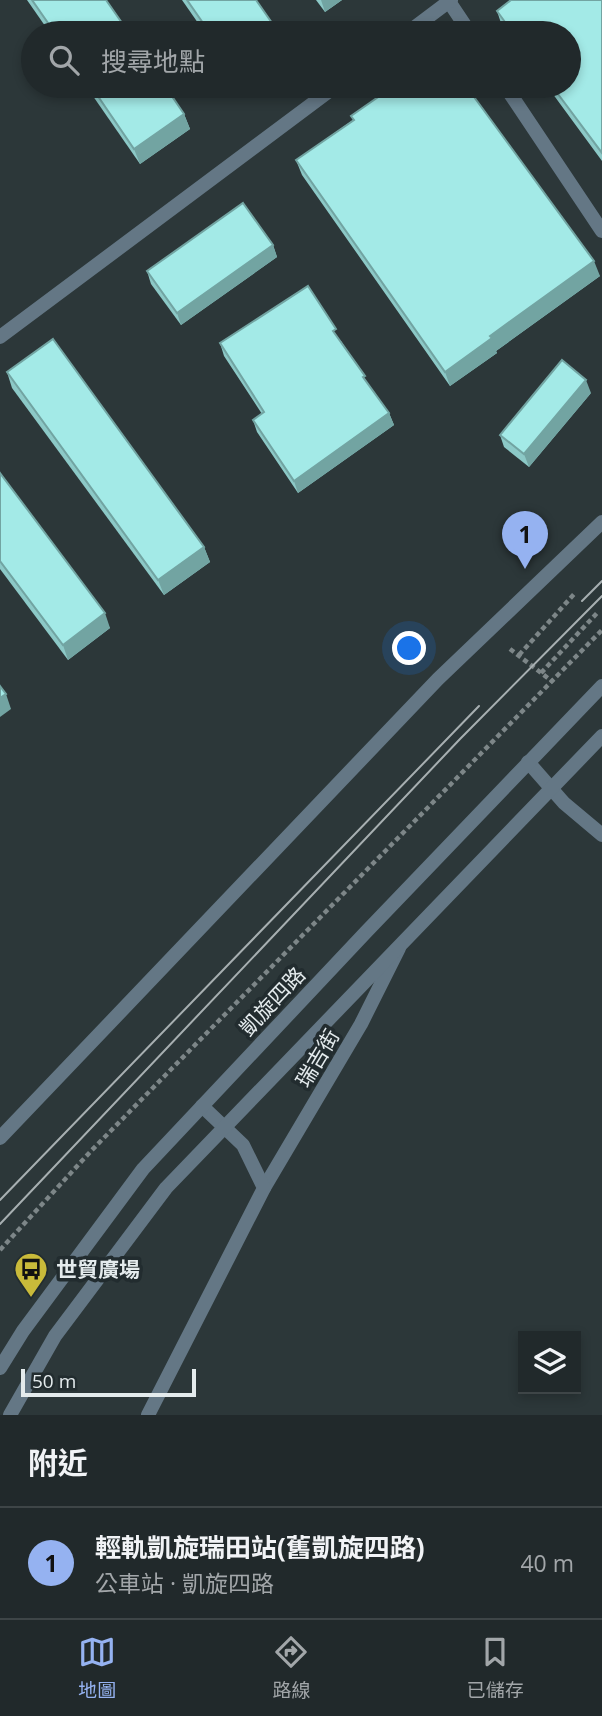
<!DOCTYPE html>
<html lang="zh-TW">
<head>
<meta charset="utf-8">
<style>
	body { margin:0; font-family:"Open Sans","Noto Sans TC",sans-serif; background:#2d3537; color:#f1f3f6 }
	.controls { position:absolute; right:21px; bottom:21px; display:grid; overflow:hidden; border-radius:0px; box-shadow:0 4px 10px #0003 }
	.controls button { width:63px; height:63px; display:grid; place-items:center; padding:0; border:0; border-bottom:2px solid #3e4547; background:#21292b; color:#f1f3f6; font:35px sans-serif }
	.scale { position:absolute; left:21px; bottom:18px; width:175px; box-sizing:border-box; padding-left:7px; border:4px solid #e4ebed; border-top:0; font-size:19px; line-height:24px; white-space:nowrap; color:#e4ebed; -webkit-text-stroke:5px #222c2f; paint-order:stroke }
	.you { position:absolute; left:410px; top:649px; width:24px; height:24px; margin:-18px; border:5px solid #fff; border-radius:50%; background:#1a73e8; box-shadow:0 0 0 10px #1a73e833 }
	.badge { display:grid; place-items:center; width:46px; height:46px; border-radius:50%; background:#95b2f1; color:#111; font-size:23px; font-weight:700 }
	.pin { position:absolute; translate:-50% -58px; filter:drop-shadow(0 2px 4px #0008) }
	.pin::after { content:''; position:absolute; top:37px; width:24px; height:21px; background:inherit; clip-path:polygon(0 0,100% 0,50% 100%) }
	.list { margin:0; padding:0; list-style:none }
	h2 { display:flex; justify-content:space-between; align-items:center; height:91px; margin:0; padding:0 28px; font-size:30px }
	h2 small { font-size:23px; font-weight:400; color:#a2a6a9 }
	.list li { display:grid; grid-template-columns:46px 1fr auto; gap:21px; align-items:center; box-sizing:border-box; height:112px; padding:0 28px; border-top:2px solid #3e4547 }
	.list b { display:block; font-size:26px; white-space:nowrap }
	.list p { margin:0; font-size:23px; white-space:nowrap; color:#a2a6a9 }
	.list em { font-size:23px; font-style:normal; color:#a2a6a9 }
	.icon { flex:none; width:38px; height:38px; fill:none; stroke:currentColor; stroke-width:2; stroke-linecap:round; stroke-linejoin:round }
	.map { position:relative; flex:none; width:602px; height:1415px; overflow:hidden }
	.search { position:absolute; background:#21292b; box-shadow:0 4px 10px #0003; left:21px; right:21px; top:21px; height:77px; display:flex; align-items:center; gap:18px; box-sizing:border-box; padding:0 24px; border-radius:38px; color:#a2a6a9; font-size:26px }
	.sheet { height:203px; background:#21292b }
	nav { display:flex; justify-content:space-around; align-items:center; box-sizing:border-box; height:98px; border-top:2px solid #3e4547; background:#21292b; font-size:19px; color:#a2a6a9 }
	nav a { display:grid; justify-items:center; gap:4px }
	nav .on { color:#95b2f1 }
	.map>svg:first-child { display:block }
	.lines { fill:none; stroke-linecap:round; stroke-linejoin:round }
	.path { stroke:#7d8688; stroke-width:4.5; stroke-dasharray:5 3.5; stroke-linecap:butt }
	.service { stroke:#647785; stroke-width:14 }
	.minor { stroke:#647785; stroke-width:14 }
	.tertiary { stroke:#647785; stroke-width:14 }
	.tram { stroke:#a7afb1; stroke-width:2 }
	.wall { fill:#8cc9c7 }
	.shaded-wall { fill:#72a4a2 }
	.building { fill:#a3eae7; stroke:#72a4a2; stroke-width:2 }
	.labels { text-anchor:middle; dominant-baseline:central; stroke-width:7; stroke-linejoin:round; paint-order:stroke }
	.street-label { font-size:21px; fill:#e4ebed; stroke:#222c2f }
	.poi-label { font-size:21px; font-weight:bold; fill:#e4ebed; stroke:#222c2f; text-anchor:start }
</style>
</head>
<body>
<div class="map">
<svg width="602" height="1415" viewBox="0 0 602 1415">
	<rect width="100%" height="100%" fill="#2c3739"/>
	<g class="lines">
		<g class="path">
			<polyline points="510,649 553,682"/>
			<polyline points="519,655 576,592"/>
			<polyline points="541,673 598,612"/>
			<polyline points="0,1250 91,1151 602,630"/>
		</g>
		<g class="service">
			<polyline points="448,0 470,33"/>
			<polyline points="407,33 451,0"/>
			<polyline points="505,86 602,231"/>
			<polyline points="0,337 336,86"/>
		</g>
		<g class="minor">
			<polyline points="528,762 564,803 602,835"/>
			<polyline points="0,1138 438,679 602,522"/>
			<polyline points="264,1188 361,1024 399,948"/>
			<polyline points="148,1415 264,1188 243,1145 202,1106"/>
		</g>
		<g class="tertiary">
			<polyline points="0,1368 23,1331 143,1169 366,932 602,686"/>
			<polyline points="10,1415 55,1336 166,1188 602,736"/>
		</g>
		<g class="tram">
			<polyline points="582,601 602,581"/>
			<polyline points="0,1200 479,706"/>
			<polyline points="0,1224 460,739 602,596"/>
		</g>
	</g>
	<g class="wall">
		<polygon points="27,0 106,0 129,33 50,33"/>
		<polygon points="182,0 256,0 279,33 205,33"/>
		<polygon points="316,0 342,0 325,12"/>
		<polygon points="602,0 602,161 547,86 569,86 569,33 508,33 502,26 497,11"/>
		<polygon points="86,86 165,86 184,114 190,129 140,164"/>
		<polygon points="351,116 600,276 496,351 497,353 450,386 302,175 296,160 353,120"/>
		<polygon points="273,245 277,257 181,325 151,284 147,271"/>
		<polygon points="341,341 368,384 389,413 394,425 298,493 257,432 253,420 262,414 224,356 220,343"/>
		<polygon points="7,372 204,547 210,562 164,595 12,388"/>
		<polygon points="591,393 529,467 504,447 500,435"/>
		<polygon points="0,473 110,628 68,660 0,569"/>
	</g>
	<g class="shaded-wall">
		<polygon points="321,0 342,0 325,12"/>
		<polygon points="184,114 190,129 140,164 134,149"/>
		<polygon points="273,245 277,257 181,325 177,313"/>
		<polygon points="594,261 600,276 496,351 497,353 450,386 445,372 490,336"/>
		<polygon points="586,380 591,393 529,467 524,454"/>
		<polygon points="389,413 394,425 298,493 294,481"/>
		<polygon points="204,547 210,562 164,595 158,580"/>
		<polygon points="105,613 110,628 68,660 63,645"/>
		<polygon points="6,694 11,709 0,717 0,698"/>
	</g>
	<g class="building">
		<polygon points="32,0 106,0 129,33 55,33"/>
		<polygon points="187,0 256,0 279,33 210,33"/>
		<polygon points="511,0 602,0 602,153 552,86 569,86 569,33 513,33 497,11"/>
		<polygon points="91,86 165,86 184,114 134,149"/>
		<polygon points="394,86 466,86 594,261 490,336 492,338 445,372 296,160 354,120 351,116"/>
		<polygon points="243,203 273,245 177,313 147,271"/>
		<polygon points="308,286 336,329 333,331 365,376 363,377 389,413 294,481 253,420 264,412 220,343"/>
		<polygon points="53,339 204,547 158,580 7,372"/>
		<polygon points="562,360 586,380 524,454 500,435"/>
		<polygon points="0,473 105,613 63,645 0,561"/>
		<polygon points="0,686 6,694 0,698"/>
	</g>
	<defs>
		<symbol id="bus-pin" viewBox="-11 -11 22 30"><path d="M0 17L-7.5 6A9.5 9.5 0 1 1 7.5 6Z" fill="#c9ba3a" stroke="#222c2f"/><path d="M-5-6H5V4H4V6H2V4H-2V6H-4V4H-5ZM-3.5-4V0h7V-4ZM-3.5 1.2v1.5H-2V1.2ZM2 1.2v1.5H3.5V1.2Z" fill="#111"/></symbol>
	</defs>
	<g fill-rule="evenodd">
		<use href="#bus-pin" x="12" y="1250" width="38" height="52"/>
	</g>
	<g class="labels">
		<g class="street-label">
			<text transform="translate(272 1001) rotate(-47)">凱旋四路</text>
			<text transform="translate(317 1058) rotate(-59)">瑞吉街</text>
		</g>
		<g class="poi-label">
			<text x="56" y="1269">世貿廣場</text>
		</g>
	</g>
</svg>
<div class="controls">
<button><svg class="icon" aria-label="layers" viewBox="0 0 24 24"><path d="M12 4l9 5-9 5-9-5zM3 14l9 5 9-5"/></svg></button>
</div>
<div class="scale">50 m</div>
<div class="you"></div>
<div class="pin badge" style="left:525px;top:569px">1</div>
<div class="search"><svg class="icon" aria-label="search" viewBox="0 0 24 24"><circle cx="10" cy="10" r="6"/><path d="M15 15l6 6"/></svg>搜尋地點</div>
</div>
<section class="sheet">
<h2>附近<small></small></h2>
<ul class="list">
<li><span class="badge">1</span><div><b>輕軌凱旋瑞田站(舊凱旋四路)</b><p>公車站 · 凱旋四路</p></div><em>40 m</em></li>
</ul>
</section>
<nav>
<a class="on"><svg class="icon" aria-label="map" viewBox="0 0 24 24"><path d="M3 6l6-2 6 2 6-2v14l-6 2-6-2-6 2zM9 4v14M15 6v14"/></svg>地圖</a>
<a><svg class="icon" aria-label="directions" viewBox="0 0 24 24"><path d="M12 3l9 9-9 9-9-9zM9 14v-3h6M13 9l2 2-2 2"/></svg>路線</a>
<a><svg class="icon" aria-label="saved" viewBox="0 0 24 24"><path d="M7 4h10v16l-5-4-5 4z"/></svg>已儲存</a>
</nav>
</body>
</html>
